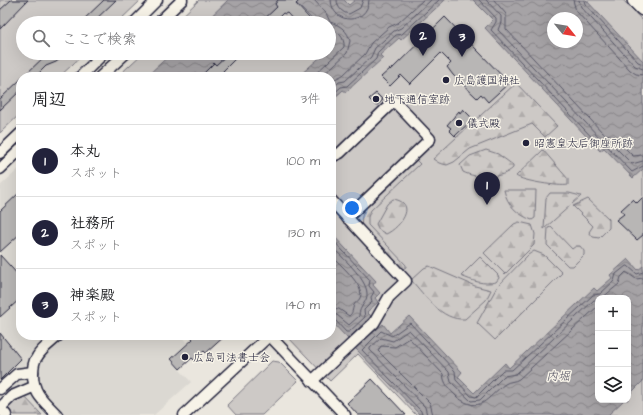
<!DOCTYPE html>
<html lang="ja">
<head>
<meta charset="utf-8">
<style>
	body { margin:0; font-family:"Architects Daughter","Klee One",sans-serif; background:#f2f2f2; color:#202124 }
	.controls { position:absolute; right:12px; bottom:12px; display:grid; overflow:hidden; border-radius:8px; box-shadow:0 4px 16px #0002 }
	.controls button { width:36px; height:36px; display:grid; place-items:center; padding:0; border:0; border-bottom:1px solid #e0e0e0; background:#fff; color:#202124; font:20px sans-serif }
	.compass { position:absolute; left:547px; top:12px; width:36px; height:36px; border-radius:50%; background:#fff; box-shadow:0 4px 16px #0002; rotate:120deg }
	.you { position:absolute; left:352px; top:208px; width:14px; height:14px; margin:-10px; border:3px solid #fff; border-radius:50%; background:#1a73e8; box-shadow:0 0 0 6px #1a73e833 }
	.badge { display:grid; place-items:center; width:26px; height:26px; border-radius:50%; background:#22223b; color:#fff; font-size:13px; font-weight:700 }
	.pin { position:absolute; translate:-50% -33px; filter:drop-shadow(0 1px 2px #0008) }
	.pin::after { content:''; position:absolute; top:21px; width:14px; height:12px; background:inherit; clip-path:polygon(0 0,100% 0,50% 100%) }
	.list { margin:0; padding:0; list-style:none }
	h2 { display:flex; justify-content:space-between; align-items:center; height:52px; margin:0; padding:0 16px; font-size:17px }
	h2 small { font-size:13px; font-weight:400; color:#757577 }
	.list li { display:grid; grid-template-columns:26px 1fr auto; gap:12px; align-items:center; box-sizing:border-box; height:72px; padding:0 16px; border-top:1px solid #e0e0e0 }
	.list b { display:block; font-size:15px; white-space:nowrap }
	.list p { margin:0; font-size:13px; white-space:nowrap; color:#757577 }
	.list em { font-size:13px; font-style:normal; color:#757577 }
	.icon { flex:none; width:22px; height:22px; fill:none; stroke:currentColor; stroke-width:2; stroke-linecap:round; stroke-linejoin:round }
	.map { position:relative; flex:none; width:643px; height:415px; overflow:hidden }
	.search { position:absolute; background:#fff; box-shadow:0 4px 16px #0002; left:16px; top:16px; width:320px; height:44px; display:flex; align-items:center; gap:10px; box-sizing:border-box; padding:0 14px; border-radius:22px; color:#757577; font-size:15px }
	.panel { position:absolute; background:#fff; box-shadow:0 4px 16px #0002; left:16px; top:72px; width:320px; height:268px; border-radius:16px }
	.map>svg:first-child { display:block }
	.built { fill:#dbd8d2 }
	.green { fill:#cdc9c6; stroke:#787680; fill-rule:evenodd }
	.forest { fill:url(#forest-firs); stroke:#787680 }
	.water { fill:url(#water-waves); stroke:#716f7b; fill-rule:evenodd }
	.lines { fill:none; stroke-linecap:round; stroke-linejoin:round }
	.shore { stroke:#575666; stroke-width:1 }
	.building { fill:#b8b6b5; stroke:#22223b }
	.minor-casing { stroke:#22223b; stroke-width:13 }
	.highway-casing { stroke:#22223b; stroke-width:18 }
	.minor { stroke:#f7f3e8; stroke-width:10 }
	.highway { stroke:#f7f3e8; stroke-width:15 }
	.poi-dot { fill:#22223b; stroke:#f7f3e8; stroke-width:1.5 }
	.labels { text-anchor:middle; dominant-baseline:central; stroke-width:3; stroke-linejoin:round; paint-order:stroke }
	.poi-label { font-size:11px; fill:#22223b; stroke:#f7f3e8; text-anchor:start }
	.water-label { font-size:12px; font-style:italic; fill:#504f60; stroke:#f7f3e8 }
</style>
</head>
<body>
<div class="map">
<svg width="643" height="415" viewBox="0 0 643 415">
	<defs>
		<pattern id="forest-firs" width="22" height="20" patternUnits="userSpaceOnUse"><rect width="22" height="20" fill="#cdc9c6"/><path d="M5 1l3.5 6h-7zM16 11l3.5 6h-7z" fill="#b0acab"/></pattern>
		<pattern id="water-waves" width="16" height="10" patternUnits="userSpaceOnUse"><rect width="16" height="10" fill="#a6a3a6"/><path d="M0 5q4-4 8 0t8 0" fill="none" stroke="#878488"/></pattern>
	</defs>
	<rect width="100%" height="100%" fill="#eae6de"/>
	<filter id="ink" filterUnits="userSpaceOnUse"><feTurbulence type="fractalNoise" baseFrequency=".025" numOctaves="2"/><feDisplacementMap in="SourceGraphic" scale="8" xChannelSelector="R" yChannelSelector="G"/><feConvolveMatrix kernelMatrix="1 2 1 2 8 2 1 2 1" color-interpolation-filters="sRGB"/></filter>
	<g filter="url(#ink)">
		<polygon class="built" points="21,167 21,335 180,335 188,344 170,359 191,382 154,415 0,415 0,186"/>
		<g class="green">
			<polygon points="0,0 141,0 117,23 23,23 23,53 85,53 59,77 21,77 21,113 0,133"/>
			<path d="M199,0H623L643,21V415H416L358,354L330,381L286,335H331V77H117L143,53H329V23H175ZM553,18H577V42H553ZM598,298H628V400H598Z"/>
			<polygon points="272,361 279,362 298,381 262,415 236,415 227,405"/>
		</g>
		<g class="forest">
			<polygon points="516,83 557,126 545,137 532,124 470,149 454,162 447,165 439,163 433,159"/>
			<path d="M486,150L498,154L513,165V168C502,179 477,179 463,172L460,165L470,156Z"/>
			<path d="M543,150L568,179V185C560,187 522,181 516,176Z"/>
			<polygon points="416,160 420,164 371,210 368,217 368,225 406,265 406,267 401,270 361,226 362,216 366,207"/>
			<path d="M504,190H536L535,218L532,220C518,215 507,205 504,190Z"/>
			<polygon points="550,193 569,193 581,196 544,229 546,198"/>
			<path d="M393,199C419,203 400,228 386,234L379,230L376,224L387,204Z"/>
			<polygon points="588,199 609,219 609,228 599,238 593,237 589,232 593,226 573,206"/>
			<polygon points="519,222 532,225 535,234 534,245 505,274 484,253 514,224"/>
			<polygon points="551,227 572,249 576,246 580,246 584,251 584,255 573,266 568,266 547,245 548,228"/>
			<polygon points="534,251 544,255 562,273 495,340 477,323 497,287 528,255"/>
			<path d="M480,257L498,275L499,278L496,282C483,285 473,281 461,276Z"/>
			<path d="M429,266L475,286L491,290L486,300L465,319C441,321 425,295 411,280L424,268Z"/>
			<polygon points="23,395 42,415 14,415 8,408"/>
		</g>
		<g class="water">
			<polygon points="228,0 279,0 278,7 261,23 204,23"/>
			<polygon points="298,0 344,0 349,5 355,0 445,0 401,40 399,38 380,55 383,58 346,92 343,90 331,101 331,77 302,77 300,75 325,53 329,53 329,49 336,43 329,36 329,23 316,23 296,3"/>
			<path d="M473,0H586L643,61V169L633,178L604,148L600,151L485,28L493,20ZM553,18H577V42H553Z"/>
			<polygon points="172,53 230,53 209,77 150,77 150,73"/>
			<polygon points="331,233 376,281 373,285 380,293 375,298 378,302 367,312 371,316 348,339 331,321"/>
			<polygon points="628,259 638,270 643,266 643,381 628,396 628,298 598,298 598,400 624,400 608,415 420,415 355,348 383,324 390,333 409,316 462,372 458,377 474,393 505,363 509,368 594,288 597,291 612,278 610,275"/>
		</g>
		<g class="lines">
			<g class="shore">
				<path d="M314,0L326,13L330,22C340,25 348,31 350,41L347,53L321,77"/>
				<path d="M331,0C332,26 368,25 369,0"/>
				<path d="M337,0C337,7 342,13 349,14L360,8L363,0"/>
				<polyline points="479,0 496,18 496,22 491,30 599,145 607,146 632,172 643,166"/>
				<polyline points="486,0 501,16 501,22 498,30 601,139 610,142 632,164 643,161"/>
				<polyline points="494,0 506,14 506,29 603,133 614,137 633,156 643,155"/>
				<polyline points="573,0 576,11 630,70 636,74 643,75"/>
				<polyline points="579,0 581,7 635,66 643,69"/>
				<polyline points="584,0 585,4 638,62 643,64"/>
				<path d="M312,77L344,47C345,38 338,30 329,29"/>
				<polyline points="331,81 343,75 365,54 371,43 389,27 398,23 423,0"/>
				<polyline points="331,89 339,82 345,81 371,57 375,48 394,31 401,28 431,0"/>
				<polyline points="331,96 341,87 347,86 376,59 378,52 396,35 402,34 439,0"/>
				<polyline points="331,238 370,280 369,286 374,292 371,297 372,302 364,310 365,317 349,332 346,332 335,320 331,319"/>
				<path d="M331,246C342,257 366,278 367,293C368,302 359,306 359,316L349,325L337,315L331,314"/>
				<path d="M331,255C338,263 366,286 360,298C359,301 355,302 354,305C352,310 353,313 349,316L339,309L331,308"/>
				<polyline points="602,298 619,284 621,277 626,272 636,279 643,278"/>
				<polyline points="422,415 421,411 362,350 381,331 392,336 410,323 455,371 456,380 471,396 476,397 503,370 512,370 593,295 600,294 614,281 616,274 626,266 628,266 637,274 643,272"/>
				<polyline points="427,415 425,407 370,350 370,348 381,338 393,341 409,330 449,372 451,382 471,401 480,400 504,376 516,374 594,300 598,300"/>
				<path d="M433,415L430,403L378,351L381,346L395,347L409,338L443,374C444,384 449,389 457,397C481,415 486,398 505,384C509,381 515,382 519,379L598,306"/>
			</g>
		</g>
		<g class="building">
			<polygon points="11,0 28,0 0,29 0,10"/>
			<polygon points="104,0 116,0 92,23 80,23"/>
			<polygon points="278,0 300,0 296,4 310,19 306,23 296,23 287,13 285,14 283,13 273,23 260,23 277,7 275,4"/>
			<polygon points="445,17 509,83 488,102 481,94 477,98 453,75 447,67 451,63 441,53 410,84 401,75 390,86 381,77 390,69 391,70"/>
			<polygon points="48,53 68,53 56,62 46,66 35,77 23,77"/>
			<polygon points="229,53 241,53 223,71 224,73 220,77 208,77 204,73 214,63 216,65"/>
			<polygon points="21,79 21,90 0,110 0,99"/>
			<polygon points="376,93 383,100 376,106 369,99"/>
			<polygon points="463,109 473,119 455,136 449,130 451,128 447,125 459,111 460,113"/>
			<polygon points="21,191 21,233 0,252 0,211"/>
			<polygon points="643,197 643,235 637,240 616,220 624,214 621,210 633,199 637,203"/>
			<polygon points="0,255 21,278 21,298 0,317"/>
			<polygon points="0,333 21,359 0,380"/>
			<polygon points="189,335 226,335 206,353 204,351 194,360 192,358 180,369 171,359 193,339"/>
			<polygon points="372,379 406,415 358,415 347,403"/>
		</g>
		<g class="lines">
			<defs>
				<g id="minor">
					<polyline points="134,23 157,0"/>
					<polyline points="158,23 182,0"/>
					<polyline points="80,77 104,53"/>
					<polyline points="100,77 126,53"/>
					<polyline points="0,153 21,133"/>
					<polyline points="331,157 340,153 394,101 430,139 347,218"/>
					<polyline points="0,169 21,149"/>
					<polyline points="269,335 345,415"/>
					<polyline points="312,381 374,323 389,297 406,281 331,200"/>
					<polyline points="0,389 17,374 33,372"/>
					<polyline points="6,415 0,408 12,396 33,387"/>
					<path d="M57,415C44,401 33,394 33,374C33,368 33,362 37,357C42,348 52,342 59,335"/>
					<polyline points="184,415 269,336"/>
				</g>
				<polyline id="highway" points="635,0 643,8"/>
			</defs>
			<use href="#minor" class="minor-casing"/>
			<use href="#highway" class="highway-casing"/>
			<use href="#minor" class="minor"/>
			<use href="#highway" class="highway"/>
		</g>
	</g>
	<g class="poi-dot">
		<circle cx="446" cy="80" r="4"/>
		<circle cx="376" cy="99" r="4"/>
		<circle cx="459" cy="123" r="4"/>
		<circle cx="526" cy="143" r="4"/>
		<circle cx="185" cy="357" r="4"/>
	</g>
	<g class="labels">
		<g class="poi-label">
			<text x="454" y="80">広島護国神社</text>
			<text x="384" y="99">地下通信室跡</text>
			<text x="467" y="123">儀式殿</text>
			<text x="534" y="143">昭憲皇太后御座所跡</text>
			<text x="193" y="357">広島司法書士会</text>
		</g>
		<g class="water-label">
			<text x="558" y="376">内堀</text>
		</g>
	</g>
</svg>
<div class="controls">
<button>+</button>
<button>−</button>
<button><svg class="icon" aria-label="layers" viewBox="0 0 24 24"><path d="M12 4l9 5-9 5-9-5zM3 14l9 5 9-5"/></svg></button>
</div>
<svg class="compass" viewBox="-18 -18 36 36"><path d="M0-13l5 13h-10z" fill="#e53935"/><path d="M0 13l5-13h-10z" fill="#757577"/></svg>
<div class="you"></div>
<div class="pin badge" style="left:487px;top:205px">1</div>
<div class="pin badge" style="left:423px;top:56px">2</div>
<div class="pin badge" style="left:462px;top:57px">3</div>
<div class="search"><svg class="icon" aria-label="search" viewBox="0 0 24 24"><circle cx="10" cy="10" r="6"/><path d="M15 15l6 6"/></svg>ここで検索</div>
<section class="panel">
<h2>周辺<small>3件</small></h2>
<ul class="list">
<li><span class="badge">1</span><div><b>本丸</b><p>スポット</p></div><em>100 m</em></li>
<li><span class="badge">2</span><div><b>社務所</b><p>スポット</p></div><em>130 m</em></li>
<li><span class="badge">3</span><div><b>神楽殿</b><p>スポット</p></div><em>140 m</em></li>
</ul>
</section>
</div>
</body>
</html>
